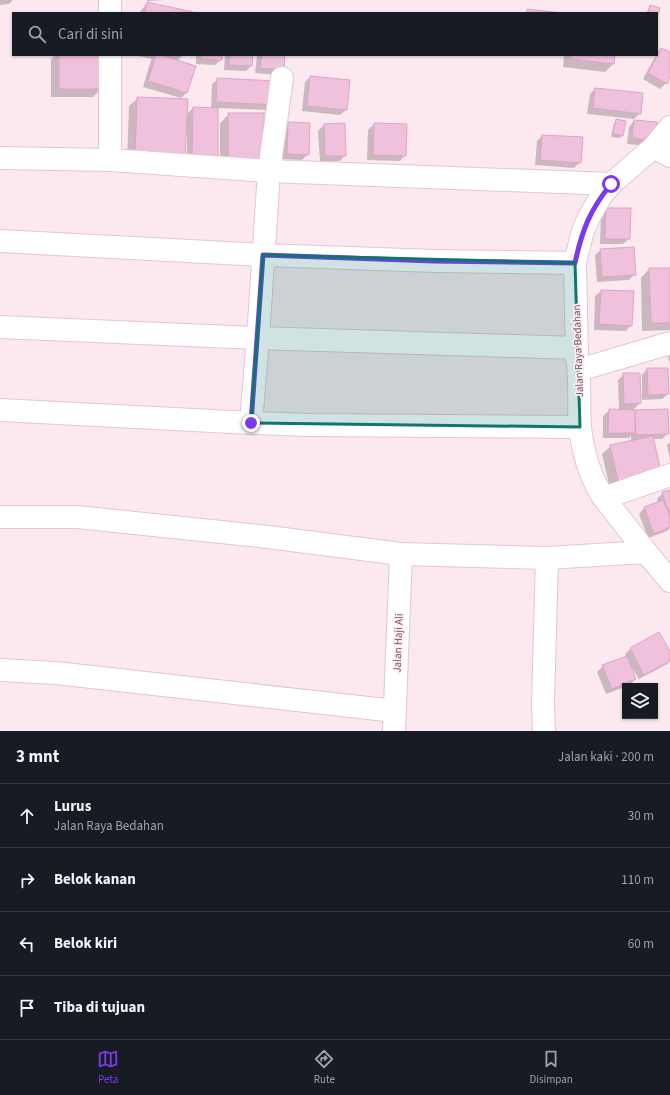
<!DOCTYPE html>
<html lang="id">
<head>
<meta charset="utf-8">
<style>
	body { margin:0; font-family:"Source Sans 3",sans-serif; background:#20242c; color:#f1f3f6 }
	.controls { position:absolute; right:12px; bottom:12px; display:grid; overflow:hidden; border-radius:0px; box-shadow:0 1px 3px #0004 }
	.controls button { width:36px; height:36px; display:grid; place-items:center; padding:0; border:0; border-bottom:1px solid #363941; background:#171b24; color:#f1f3f6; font:20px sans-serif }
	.stop { position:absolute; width:12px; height:12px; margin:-9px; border:3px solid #7c3aed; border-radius:50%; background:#fff }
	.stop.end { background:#7c3aed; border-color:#fff; box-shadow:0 1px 4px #0008 }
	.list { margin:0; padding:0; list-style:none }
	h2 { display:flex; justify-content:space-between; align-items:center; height:52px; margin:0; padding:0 16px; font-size:17px }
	h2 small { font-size:13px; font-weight:400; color:#9ea1a6 }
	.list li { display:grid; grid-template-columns:26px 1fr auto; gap:12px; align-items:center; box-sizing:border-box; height:64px; padding:0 16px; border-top:1px solid #363941 }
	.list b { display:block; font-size:15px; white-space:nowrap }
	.list p { margin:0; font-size:13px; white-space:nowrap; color:#9ea1a6 }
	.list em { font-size:13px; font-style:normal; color:#9ea1a6 }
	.icon { flex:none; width:22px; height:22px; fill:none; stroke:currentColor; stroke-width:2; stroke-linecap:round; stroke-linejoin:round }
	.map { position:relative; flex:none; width:670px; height:731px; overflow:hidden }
	.search { position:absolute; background:#171b24; box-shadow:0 1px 3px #0004; left:12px; right:12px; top:12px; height:44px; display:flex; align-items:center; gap:10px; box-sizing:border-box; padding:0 14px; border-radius:0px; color:#9ea1a6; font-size:15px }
	.sheet { height:308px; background:#171b24 }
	nav { display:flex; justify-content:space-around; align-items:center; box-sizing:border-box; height:56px; border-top:1px solid #363941; background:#171b24; font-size:11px; color:#9ea1a6 }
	nav a { display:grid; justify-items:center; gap:2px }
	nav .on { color:#7c3aed }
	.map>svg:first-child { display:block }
	.shadow { fill:#0003 }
	.building { fill:#f0c1dc; stroke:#e2a2c8 }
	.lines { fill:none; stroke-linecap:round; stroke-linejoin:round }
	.minor-casing { stroke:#e2c6d4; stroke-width:24 }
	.minor { stroke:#fff; stroke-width:22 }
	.route { stroke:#7c3aed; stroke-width:5 }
	.marked { fill:#0f766e; fill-opacity:0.2; stroke:#0f766e; stroke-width:3; stroke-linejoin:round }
	.labels { text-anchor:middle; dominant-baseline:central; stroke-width:3.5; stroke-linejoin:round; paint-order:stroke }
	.street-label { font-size:11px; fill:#754d66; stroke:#feeef4 }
</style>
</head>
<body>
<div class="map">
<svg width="670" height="731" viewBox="0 0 670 731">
	<rect width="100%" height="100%" fill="#fce8ef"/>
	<g class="shadow">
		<polygon points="0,0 13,0 9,4 0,5"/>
		<polygon points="147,0 165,0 147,1"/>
		<polygon points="147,3 192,13 139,13"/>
		<polygon points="650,6 659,9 657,14 657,13 647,13 648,9"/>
		<polygon points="662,49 670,54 670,75 666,83 660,89 643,79 656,55 657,55 657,54"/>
		<polygon points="55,55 102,55 102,88 93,97 51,97 51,59"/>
		<polygon points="133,55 183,55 177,61 194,66 186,93 181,98 143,87 151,60 152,59"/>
		<polygon points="196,55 221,55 221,60 215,65 196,64"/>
		<polygon points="225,55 252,55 251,66 246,71 224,70"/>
		<polygon points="257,55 284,55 278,75 255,73"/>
		<polygon points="564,55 614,55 613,64 605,72 563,67"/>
		<polygon points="310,77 346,110 340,115 302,111 305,82"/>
		<polygon points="218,79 276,82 269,110 218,108 217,160 187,165 187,131 185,131 127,163 129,106 138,98 186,115 193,108 211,109 212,84"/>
		<polygon points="595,89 640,113 634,119 587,114 590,94"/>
		<polygon points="229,114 255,171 220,171 220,123"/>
		<polygon points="617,120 622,135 620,138 611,137 614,123"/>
		<polygon points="634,121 656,123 649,146 627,144 629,127"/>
		<polygon points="289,124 308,154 302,160 282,159 283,129"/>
		<polygon points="374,124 405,155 400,161 367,160 368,130"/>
		<polygon points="324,125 345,155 340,161 320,162 318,131"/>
		<polygon points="542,136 580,162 574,168 535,165 537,141"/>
		<polygon points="606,209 629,239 623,244 600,244 601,215"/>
		<polygon points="601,250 635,274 629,280 597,282 595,255"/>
		<polygon points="649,269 670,269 670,330 642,331 641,278"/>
		<polygon points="601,291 633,292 631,325 626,331 594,330 595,296"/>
		<polygon points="670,355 670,363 668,357"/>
		<polygon points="647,369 668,394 662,399 642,400 642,375"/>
		<polygon points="624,374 640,403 633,410 667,410 668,433 662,439 652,439 611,493 602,454 611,446 631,442 631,436 629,438 603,438 603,416 609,410 619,410 618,380"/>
		<polygon points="670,442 670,461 667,445"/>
		<polygon points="670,491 670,528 667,531 648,538 639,514 644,508 658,503 657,499 663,493"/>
		<polygon points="659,633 670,654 670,661 667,664 639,679 632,668 631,668 635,679 630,685 606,694 597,672 603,666 626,657 625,654 630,649"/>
	</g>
	<g class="building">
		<polygon points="147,2 193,12 193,13 145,13"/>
		<polygon points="650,5 660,8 658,15 657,13 648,12"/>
		<polygon points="527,9 562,13 527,13"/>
		<polygon points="661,48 670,52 670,77 667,84 648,73"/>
		<rect x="59" y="55" width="44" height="34"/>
		<polygon points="156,55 161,55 196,66 187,93 148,81"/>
		<polygon points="201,55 222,55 222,60 201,59"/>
		<polygon points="230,55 253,55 252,66 229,65"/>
		<polygon points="262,55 285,55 284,70 260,68"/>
		<polygon points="571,55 615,55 614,64 571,59"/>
		<polygon points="310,76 350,80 347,110 307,106"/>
		<polygon points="217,78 277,81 276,105 216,102"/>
		<polygon points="595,88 643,93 641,114 593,108"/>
		<polygon points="137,97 188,99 185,158 135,155"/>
		<polygon points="193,107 218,108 218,160 192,160"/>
		<rect x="228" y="113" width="36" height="50"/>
		<polygon points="616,119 626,121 623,136 613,134"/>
		<polygon points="634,120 657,122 655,141 632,138"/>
		<polygon points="288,122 310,123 309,155 287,154"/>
		<polygon points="345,123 346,156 325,156 324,124"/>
		<polygon points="374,123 407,124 406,156 373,155"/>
		<polygon points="542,135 583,137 581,163 540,160"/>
		<polygon points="606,208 631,208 630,239 605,239"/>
		<polygon points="634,247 636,275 602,277 600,249"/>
		<polygon points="649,268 670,268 670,323 651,323"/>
		<polygon points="601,290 634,291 632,326 599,324"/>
		<polygon points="647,368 668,368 669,394 648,395"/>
		<polygon points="623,373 640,373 641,403 624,404"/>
		<polygon points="609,409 635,410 635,433 608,433"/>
		<polygon points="668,409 669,434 636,435 635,410"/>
		<polygon points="653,436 662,477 619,485 610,445"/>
		<polygon points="670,490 670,515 662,492"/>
		<polygon points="663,500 670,516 670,527 654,534 644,507"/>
		<polygon points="659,632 670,651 670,661 644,675 630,648"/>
		<polygon points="627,656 636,679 612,689 602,665"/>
	</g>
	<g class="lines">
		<defs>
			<g id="minor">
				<polyline points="110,13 110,0"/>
				<polyline points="110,55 110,160 269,171 611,184"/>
				<path d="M670,127L654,147L611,184L601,196L587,221L582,234L575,263L577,357C581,380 578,404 580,428C583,452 590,478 604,498L646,552L670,581"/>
				<polyline points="654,147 670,156"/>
				<polyline points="0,158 110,160"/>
				<polyline points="0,241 263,255 435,261 575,263"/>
				<polyline points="0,327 258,338 577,348"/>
				<polyline points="579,370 670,343"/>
				<polyline points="0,410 251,423 310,425 580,427"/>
				<polyline points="251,423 258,338 269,171 282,78"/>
				<polyline points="604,498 670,475"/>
				<polyline points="0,517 77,517 260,536 401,554 547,558 646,552"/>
				<polyline points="0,670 56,673 395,711"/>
				<polyline points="394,731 401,554"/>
				<polyline points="544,731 543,704 547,558"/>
			</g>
		</defs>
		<use href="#minor" class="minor-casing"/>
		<use href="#minor" class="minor"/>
	</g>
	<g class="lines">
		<path class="route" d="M251,423L263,255L434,261L575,263C582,230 590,210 611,184"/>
	</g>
	<path class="marked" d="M263,255L575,263L580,427L251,423Z"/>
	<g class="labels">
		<g class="street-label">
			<text transform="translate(578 351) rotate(-92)">Jalan Raya Bedahan</text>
			<text transform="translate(398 643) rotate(-88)">Jalan Haji Ali</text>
		</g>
	</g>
</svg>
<div class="controls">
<button><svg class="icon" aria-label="layers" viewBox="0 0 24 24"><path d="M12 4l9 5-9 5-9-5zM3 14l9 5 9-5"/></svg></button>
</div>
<div class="stop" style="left:611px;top:184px"></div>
<div class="stop end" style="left:251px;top:423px"></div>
<div class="search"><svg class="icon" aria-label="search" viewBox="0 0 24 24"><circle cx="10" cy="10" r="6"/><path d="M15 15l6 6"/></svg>Cari di sini</div>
</div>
<section class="sheet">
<h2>3 mnt<small>Jalan kaki · 200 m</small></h2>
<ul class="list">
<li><svg class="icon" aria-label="ahead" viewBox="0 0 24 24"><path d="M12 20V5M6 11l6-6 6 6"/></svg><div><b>Lurus</b><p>Jalan Raya Bedahan</p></div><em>30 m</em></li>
<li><svg class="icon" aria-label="right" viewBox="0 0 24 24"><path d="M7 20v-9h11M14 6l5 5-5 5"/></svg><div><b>Belok kanan</b></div><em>110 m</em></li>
<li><svg class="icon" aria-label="left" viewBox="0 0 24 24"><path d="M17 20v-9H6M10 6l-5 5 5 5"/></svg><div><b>Belok kiri</b></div><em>60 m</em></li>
<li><svg class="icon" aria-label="arrive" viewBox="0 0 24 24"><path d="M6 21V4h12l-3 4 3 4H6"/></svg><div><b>Tiba di tujuan</b></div></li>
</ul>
</section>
<nav>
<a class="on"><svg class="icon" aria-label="map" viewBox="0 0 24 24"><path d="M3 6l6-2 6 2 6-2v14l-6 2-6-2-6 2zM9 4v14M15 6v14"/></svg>Peta</a>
<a><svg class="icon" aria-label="directions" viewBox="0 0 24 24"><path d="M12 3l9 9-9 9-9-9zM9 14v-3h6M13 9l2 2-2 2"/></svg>Rute</a>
<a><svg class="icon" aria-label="saved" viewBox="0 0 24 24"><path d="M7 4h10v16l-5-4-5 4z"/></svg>Disimpan</a>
</nav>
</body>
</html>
